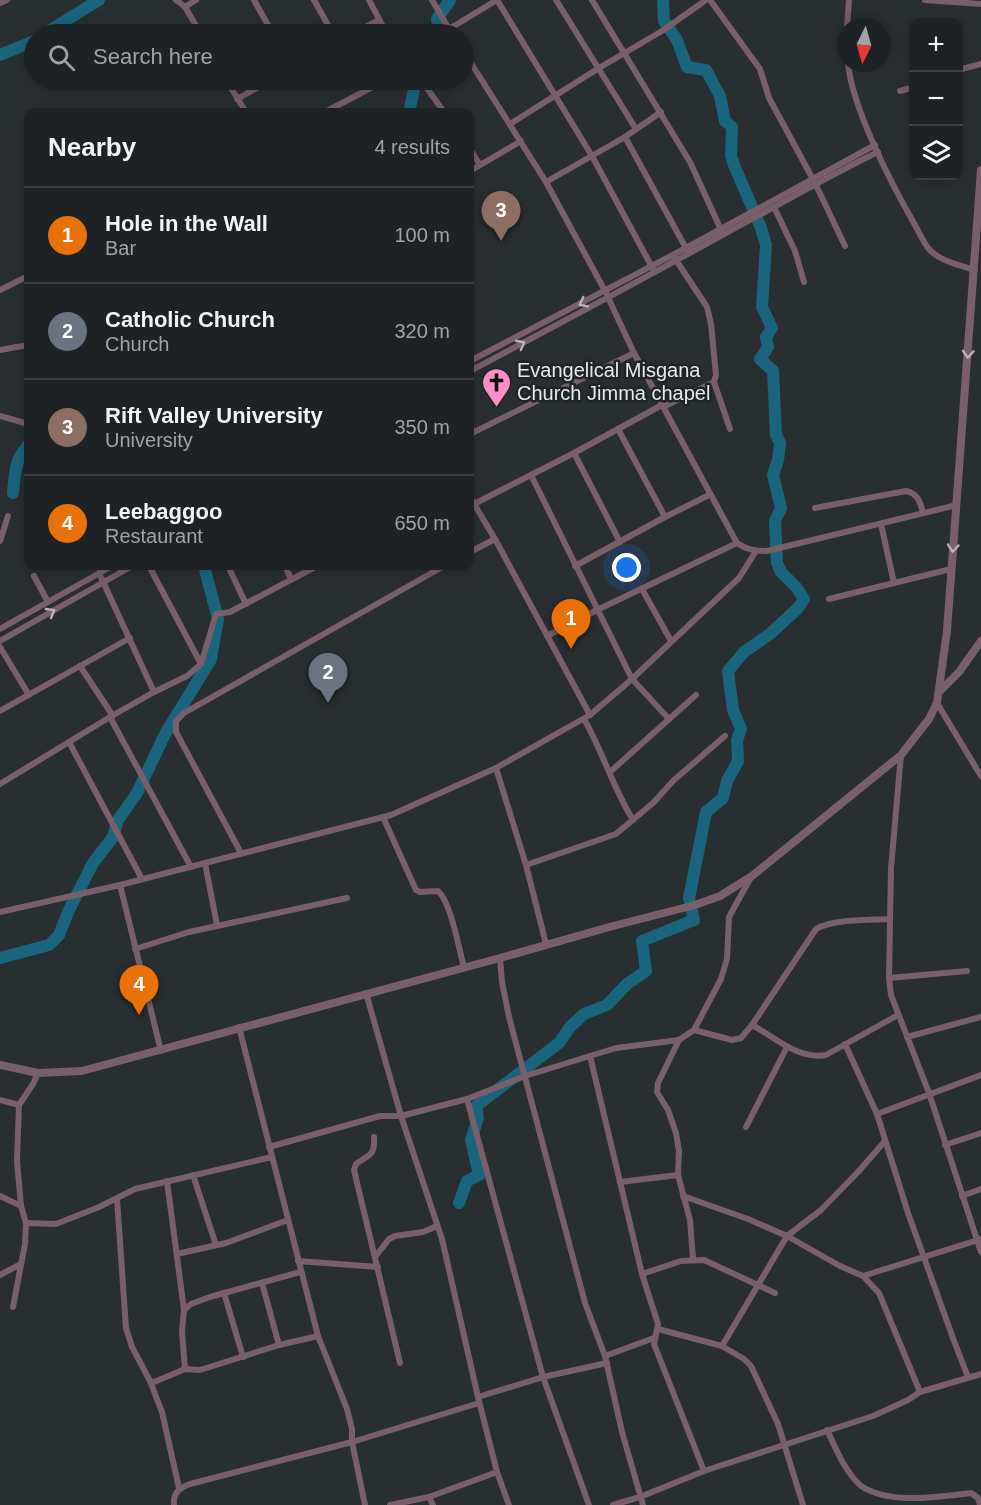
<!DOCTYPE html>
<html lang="en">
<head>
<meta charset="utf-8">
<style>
	body { margin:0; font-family:Arial,sans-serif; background:#2c2f31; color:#f1f3f6 }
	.controls { position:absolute; right:18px; top:18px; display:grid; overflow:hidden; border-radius:12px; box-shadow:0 3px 15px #0003 }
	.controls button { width:54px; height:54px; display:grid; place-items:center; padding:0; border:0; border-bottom:2px solid #3c3f41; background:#1f2224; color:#f1f3f6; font:30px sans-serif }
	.compass { position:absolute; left:837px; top:18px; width:54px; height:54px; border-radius:50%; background:#1f2224; box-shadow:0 3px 15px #0003; rotate:185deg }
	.you { position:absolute; left:627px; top:568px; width:21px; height:21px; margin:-15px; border:4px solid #fff; border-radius:50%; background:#1a73e8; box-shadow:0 0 0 9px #1a73e833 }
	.badge { display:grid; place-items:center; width:39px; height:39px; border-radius:50%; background:#1a73e8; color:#fff; font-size:20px; font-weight:700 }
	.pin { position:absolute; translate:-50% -50px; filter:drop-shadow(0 2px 3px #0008) }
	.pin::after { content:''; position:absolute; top:32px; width:21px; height:18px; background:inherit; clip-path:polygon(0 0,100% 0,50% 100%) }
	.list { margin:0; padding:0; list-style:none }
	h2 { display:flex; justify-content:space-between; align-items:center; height:78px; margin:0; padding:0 24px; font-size:26px }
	h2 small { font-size:20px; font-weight:400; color:#a1a4a6 }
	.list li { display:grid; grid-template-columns:39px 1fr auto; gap:18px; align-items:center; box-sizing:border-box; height:96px; padding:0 24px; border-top:2px solid #3c3f41 }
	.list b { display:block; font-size:22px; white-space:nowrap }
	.list p { margin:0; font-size:20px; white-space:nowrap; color:#a1a4a6 }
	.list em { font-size:20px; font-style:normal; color:#a1a4a6 }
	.icon { flex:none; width:33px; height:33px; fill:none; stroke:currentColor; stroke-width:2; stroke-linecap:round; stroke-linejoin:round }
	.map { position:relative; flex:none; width:981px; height:1505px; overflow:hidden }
	.search { position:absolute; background:#1f2224; box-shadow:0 3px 15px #0003; left:24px; top:24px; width:450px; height:66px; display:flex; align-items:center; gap:15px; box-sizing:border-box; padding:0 21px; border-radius:33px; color:#a1a4a6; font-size:22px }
	.panel { position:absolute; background:#1f2224; box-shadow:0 3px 15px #0003; left:24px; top:108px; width:450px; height:462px; border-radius:12px }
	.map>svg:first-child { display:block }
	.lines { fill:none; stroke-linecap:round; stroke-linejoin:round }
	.river { stroke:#19657d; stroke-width:12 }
	.minor { stroke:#785f6a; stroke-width:6 }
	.tertiary { stroke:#785f6a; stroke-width:8 }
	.oneway { stroke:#bbb2b8 }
	.labels { text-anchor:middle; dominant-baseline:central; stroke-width:5; stroke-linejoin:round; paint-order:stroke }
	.poi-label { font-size:20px; fill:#e7eaec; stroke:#1f2426; text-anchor:start }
</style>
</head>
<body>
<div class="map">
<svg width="981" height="1505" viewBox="0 0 981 1505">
	<rect width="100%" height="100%" fill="#292e30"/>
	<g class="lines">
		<g class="river">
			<polyline points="44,34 99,0"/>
			<polyline points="436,34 439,31 437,19 450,0"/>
			<polyline points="0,55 34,41"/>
			<polyline points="409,112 415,85 419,80"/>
			<path d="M13,493C14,482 15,462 22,453C24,450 27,448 28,445"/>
			<polyline points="0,958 49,945 59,935 69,910 93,863 113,837 118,820 137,793 165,734 211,659 218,619 204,566"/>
			<polyline points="459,1203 467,1181 479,1175 471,1140 478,1118 476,1106 559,1043 570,1027 584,1014 607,1005 627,984 646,971 642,941 694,920 689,898 706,812 723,798 727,781 738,761 737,740 741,729 733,710 728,671 744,652 770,634 798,608 804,599 796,587 781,572 777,563 775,521 781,508 773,475 778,460 780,443 776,435 773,371 760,359 768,347 766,337 772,328 762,307 766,245 761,228 734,165 731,156 732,127 725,121 720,96 706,70 687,67 677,40 664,21 663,0"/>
		</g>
		<g class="minor">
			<polyline points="176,0 185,7 201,34"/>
			<polyline points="254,0 273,34"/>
			<polyline points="314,0 333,34"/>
			<polyline points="369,0 387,34"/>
			<polyline points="432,0 452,34"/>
			<polyline points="497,0 592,156 653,269"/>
			<polyline points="556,0 636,129"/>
			<polyline points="592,0 690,162 722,232"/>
			<polyline points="710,0 760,69 769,98 815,183 845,246"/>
			<polyline points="925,0 981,4"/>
			<polyline points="0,3 7,0"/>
			<polyline points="185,7 196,0"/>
			<polyline points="847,27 849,0"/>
			<polyline points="352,34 379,20"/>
			<polyline points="445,34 449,29 497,0"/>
			<path d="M464,52L546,182L605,291L634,353L737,543C747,550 755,551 767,551L957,505"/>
			<path d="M848,63C852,108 892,185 915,225C919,232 923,242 929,249C939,261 960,265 975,270"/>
			<polyline points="958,70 981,64"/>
			<polyline points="226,80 246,112"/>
			<polyline points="421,80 444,112"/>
			<polyline points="900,91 914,87"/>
			<polyline points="237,99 271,80"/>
			<polyline points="325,112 386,80"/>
			<polyline points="510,124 599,68 662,31 706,0"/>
			<polyline points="625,137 687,250"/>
			<polyline points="470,149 480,165"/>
			<polyline points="470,171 521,141"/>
			<polyline points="546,182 625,137 661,112"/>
			<polyline points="774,207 795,251 804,282"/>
			<polyline points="674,257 707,307 711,324 716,375 714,382 730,429"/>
			<polyline points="0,290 28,276"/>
			<polyline points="0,350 28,345"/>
			<polyline points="470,361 686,248 875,145"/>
			<path d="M470,371C555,326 641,280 726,233C777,206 826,177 878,152"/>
			<polyline points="663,407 714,382"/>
			<polyline points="0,416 28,424"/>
			<polyline points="618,429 665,517"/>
			<polyline points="470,434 634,353"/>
			<polyline points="574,453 620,542"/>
			<polyline points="531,475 632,679 669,719"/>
			<polyline points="470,497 495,539 590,715"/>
			<polyline points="474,504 574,453 662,405"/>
			<path d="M815,508L906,491C919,494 920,502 923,513"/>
			<polyline points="881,524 894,583"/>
			<polyline points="0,541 8,516"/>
			<polyline points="470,552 495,539"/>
			<polyline points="149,566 201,664"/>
			<polyline points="228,566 246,604"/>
			<polyline points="285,566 291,579"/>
			<polyline points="575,566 665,517 709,495"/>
			<polyline points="99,573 154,692"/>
			<polyline points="34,576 48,602"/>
			<polyline points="642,589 671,641"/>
			<polyline points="829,599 951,569"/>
			<polyline points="0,629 112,566"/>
			<polyline points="547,636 597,610 737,543"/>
			<polyline points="0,641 132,566"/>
			<polyline points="0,647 29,695"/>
			<polyline points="80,666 113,716"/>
			<polyline points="937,703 981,776"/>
			<polyline points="0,711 130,638"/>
			<polyline points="110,717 191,867"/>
			<path d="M584,719C603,752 613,788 633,820"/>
			<polyline points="69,742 142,879"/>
			<polyline points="901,755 891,868 889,978 891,995 929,1093 981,1252"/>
			<polyline points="496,768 526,865 546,944"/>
			<polyline points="610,772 696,695"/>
			<polyline points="0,784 110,717 154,692 187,676 201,664 216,614 230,612 317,566"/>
			<path d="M383,817L416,890L420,892L438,891C451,902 459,950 464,967"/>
			<polyline points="241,853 176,732 176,721 184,713 444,566"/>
			<polyline points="205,863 217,925"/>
			<polyline points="526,865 616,834 653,803 674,780 725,736"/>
			<polyline points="120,885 161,1051"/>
			<polyline points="0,912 120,885 391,815 496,768 590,715 632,679 739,578 756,551"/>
			<polyline points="135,949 189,932 347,898"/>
			<polyline points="500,958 502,982 509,1017 585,1303 605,1356 622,1432 643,1505"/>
			<polyline points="889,978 967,971"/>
			<polyline points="366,993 401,1116 442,1239 478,1397 497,1472 509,1505"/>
			<path d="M752,1025L816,929C833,919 870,920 890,919"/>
			<polyline points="239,1027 318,1336 347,1409 352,1429 352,1442 365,1505"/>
			<path d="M694,1030L732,1040L741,1038L752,1025C775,1037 798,1060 826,1055L898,1015"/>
			<polyline points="907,1037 981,1017"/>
			<polyline points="679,1040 658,1083 657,1092 668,1110 676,1133 679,1151 678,1175 690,1220 693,1259"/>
			<polyline points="845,1044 877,1114 908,1213 954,1341 968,1377"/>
			<polyline points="590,1056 642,1274 658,1324 654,1344 704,1471"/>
			<polyline points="467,1099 543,1377 589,1505"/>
			<polyline points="0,1100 19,1105"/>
			<polyline points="877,1114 981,1075"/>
			<polyline points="746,1127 787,1047"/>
			<path d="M374,1137C375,1156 370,1154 356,1164L354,1170L400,1363"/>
			<polyline points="945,1145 981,1133"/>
			<polyline points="269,1147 380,1116 401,1116 467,1099 525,1076 616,1048 679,1040 694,1030 721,979 727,959 729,917 750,879"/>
			<polyline points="193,1175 216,1245"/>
			<polyline points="167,1181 184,1310"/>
			<polyline points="620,1182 678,1175"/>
			<polyline points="0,1196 21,1206"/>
			<polyline points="683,1196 748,1219 787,1236 840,1266 863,1276 879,1293 920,1392"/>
			<polyline points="962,1196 981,1189"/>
			<polyline points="117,1199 126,1328 132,1347 150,1381 154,1382 185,1369 200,1370 279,1345 318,1336"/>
			<polyline points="26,1223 56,1224 99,1207 135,1189 272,1157"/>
			<polyline points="177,1254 226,1243 288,1220"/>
			<polyline points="375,1257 389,1239 395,1236 423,1232 437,1226"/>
			<polyline points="298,1261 378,1267"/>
			<polyline points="642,1274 681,1261 704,1260 775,1293"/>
			<polyline points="0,1275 21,1264"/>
			<polyline points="863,1276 981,1239"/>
			<polyline points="262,1283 279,1345"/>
			<polyline points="224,1293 243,1357"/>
			<polyline points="13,1307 25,1244 26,1223 21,1206 17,1161 19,1105 33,1084 38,1073"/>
			<polyline points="658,1329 722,1346 744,1359 751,1366 778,1424 803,1505"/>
			<polyline points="722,1346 787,1236 821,1210 858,1172 885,1141"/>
			<polyline points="605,1356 654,1338"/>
			<polyline points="185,1369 182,1331 184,1310 191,1304 210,1297 300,1272"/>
			<polyline points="150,1381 162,1412 179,1488"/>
			<polyline points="478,1397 543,1377 607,1363"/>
			<path d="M827,1430C836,1449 845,1472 861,1486C890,1505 938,1497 971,1493L978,1498L980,1505"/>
			<polyline points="429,1497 433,1505"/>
			<path d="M174,1505C173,1493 179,1488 190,1484L352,1442L479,1403"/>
			<polyline points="390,1505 429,1497 497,1472"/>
			<polyline points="613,1505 640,1497 704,1471 873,1416 908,1400 920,1392 981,1374"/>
		</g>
		<g class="tertiary">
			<polyline points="940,691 959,672 981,641"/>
			<polyline points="0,1065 38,1073 82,1071 500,958 613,926 695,905 720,896 752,876 901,755 929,719 937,703 947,631 981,170"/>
		</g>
	</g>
	<defs><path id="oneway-chevron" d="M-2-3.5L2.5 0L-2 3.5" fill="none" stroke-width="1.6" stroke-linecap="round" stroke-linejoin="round" transform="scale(1.5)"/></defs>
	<g class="oneway">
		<use href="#oneway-chevron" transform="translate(583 303) rotate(153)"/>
		<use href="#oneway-chevron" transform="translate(521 344) rotate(-28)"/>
		<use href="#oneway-chevron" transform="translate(968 354) rotate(94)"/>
		<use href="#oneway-chevron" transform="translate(953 548) rotate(95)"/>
		<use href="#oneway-chevron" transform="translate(51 612) rotate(-30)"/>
	</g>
	<defs>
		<symbol id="church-pin" viewBox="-11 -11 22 30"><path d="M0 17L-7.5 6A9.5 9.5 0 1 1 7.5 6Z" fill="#fb8fc5" stroke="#1f2426"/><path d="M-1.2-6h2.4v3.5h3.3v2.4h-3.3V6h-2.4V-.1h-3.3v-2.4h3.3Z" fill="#111"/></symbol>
	</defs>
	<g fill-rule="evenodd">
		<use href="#church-pin" x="480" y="366" width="33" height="45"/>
	</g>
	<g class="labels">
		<g class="poi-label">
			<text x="517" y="370">Evangelical Misgana<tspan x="517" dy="23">Church Jimma chapel</tspan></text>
		</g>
	</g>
</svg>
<div class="controls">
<button>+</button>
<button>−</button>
<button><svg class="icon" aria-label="layers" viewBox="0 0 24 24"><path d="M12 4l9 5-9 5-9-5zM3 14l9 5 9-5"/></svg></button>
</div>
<svg class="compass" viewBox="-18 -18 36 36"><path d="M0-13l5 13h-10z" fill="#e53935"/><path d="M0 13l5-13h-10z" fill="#a1a4a6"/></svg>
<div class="you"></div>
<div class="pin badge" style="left:571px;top:649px;background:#e8710a">1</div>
<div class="pin badge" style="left:328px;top:703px;background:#6b7280">2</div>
<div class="pin badge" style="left:501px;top:241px;background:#8d6e63">3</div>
<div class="pin badge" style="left:139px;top:1015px;background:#e8710a">4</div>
<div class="search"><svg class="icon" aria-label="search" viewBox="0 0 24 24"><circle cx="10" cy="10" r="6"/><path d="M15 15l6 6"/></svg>Search here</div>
<section class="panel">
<h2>Nearby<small>4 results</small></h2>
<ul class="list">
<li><span class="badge" style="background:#e8710a">1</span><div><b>Hole in the Wall</b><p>Bar</p></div><em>100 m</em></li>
<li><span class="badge" style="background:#6b7280">2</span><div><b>Catholic Church</b><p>Church</p></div><em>320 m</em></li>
<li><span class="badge" style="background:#8d6e63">3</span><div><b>Rift Valley University</b><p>University</p></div><em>350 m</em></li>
<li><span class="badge" style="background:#e8710a">4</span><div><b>Leebaggoo</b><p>Restaurant</p></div><em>650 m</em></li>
</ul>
</section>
</div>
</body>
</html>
